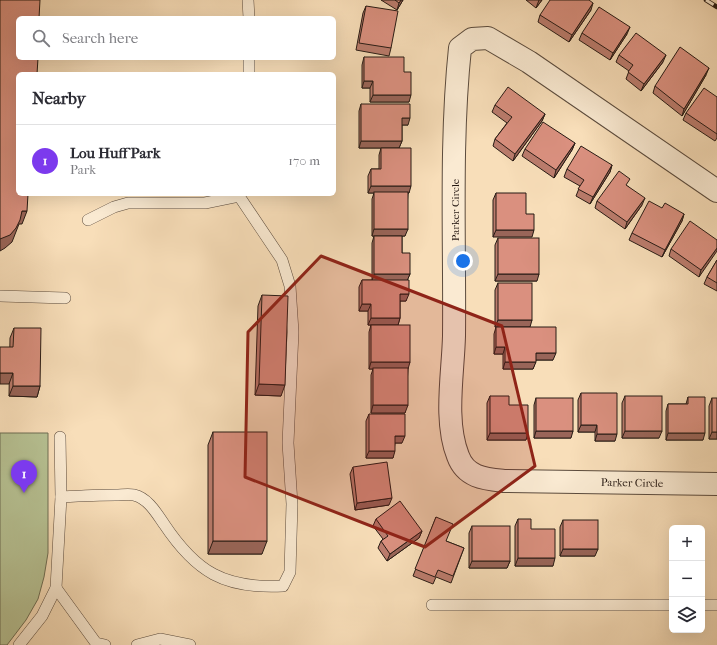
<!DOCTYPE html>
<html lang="en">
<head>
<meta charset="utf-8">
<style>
	body { margin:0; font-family:"IM FELL French Canon",serif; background:#f7f7f7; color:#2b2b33 }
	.controls { position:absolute; right:12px; bottom:12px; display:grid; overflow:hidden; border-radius:6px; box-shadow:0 4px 16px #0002 }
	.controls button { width:36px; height:36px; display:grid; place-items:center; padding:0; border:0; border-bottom:1px solid #e1e1e2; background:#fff; color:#2b2b33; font:20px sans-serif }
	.you { position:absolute; left:463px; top:261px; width:14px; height:14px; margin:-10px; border:3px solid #fff; border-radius:50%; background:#1a73e8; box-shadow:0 0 0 6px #1a73e833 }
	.badge { display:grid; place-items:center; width:26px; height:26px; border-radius:50%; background:#7c3aed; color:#fff; font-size:13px; font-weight:700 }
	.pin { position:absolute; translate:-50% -33px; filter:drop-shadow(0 1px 2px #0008) }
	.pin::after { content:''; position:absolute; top:21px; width:14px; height:12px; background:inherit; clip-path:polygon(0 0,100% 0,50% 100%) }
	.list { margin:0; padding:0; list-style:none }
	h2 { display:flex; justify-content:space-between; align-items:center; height:52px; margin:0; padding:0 16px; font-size:17px }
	h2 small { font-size:13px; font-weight:400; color:#7c7c81 }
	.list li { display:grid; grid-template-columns:26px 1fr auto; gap:12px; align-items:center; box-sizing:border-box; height:72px; padding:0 16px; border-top:1px solid #e1e1e2 }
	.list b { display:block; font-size:15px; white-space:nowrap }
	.list p { margin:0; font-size:13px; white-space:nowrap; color:#7c7c81 }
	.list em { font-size:13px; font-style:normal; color:#7c7c81 }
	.icon { flex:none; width:22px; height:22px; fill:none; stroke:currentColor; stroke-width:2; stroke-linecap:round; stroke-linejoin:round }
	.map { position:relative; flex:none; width:717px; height:645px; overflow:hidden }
	.search { position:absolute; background:#fff; box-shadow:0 4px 16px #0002; left:16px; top:16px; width:320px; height:44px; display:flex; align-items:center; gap:10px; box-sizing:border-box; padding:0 14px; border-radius:6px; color:#7c7c81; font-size:15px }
	.panel { position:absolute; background:#fff; box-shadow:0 4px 16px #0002; left:16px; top:72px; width:320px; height:124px; border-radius:6px }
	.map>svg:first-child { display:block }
	.green { fill:#b7c294; stroke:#6f6e54 }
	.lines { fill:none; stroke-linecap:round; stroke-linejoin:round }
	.lane-casing { stroke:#5b4b3d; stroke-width:12 }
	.street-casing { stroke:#5b4b3d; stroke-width:24 }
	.lane { stroke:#faead2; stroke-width:11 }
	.street { stroke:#faead2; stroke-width:22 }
	.rail-casing { stroke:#271a14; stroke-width:4.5 }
	.rail { stroke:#faead2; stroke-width:3; stroke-dasharray:9; stroke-linecap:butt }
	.wall { fill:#bb7c6d; stroke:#271a14 }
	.shaded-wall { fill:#996559; stroke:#271a14 }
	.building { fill:#da907f; stroke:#271a14 }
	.marked { fill:#8f2418; fill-opacity:0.2; stroke:#8f2418; stroke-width:3; stroke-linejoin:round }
	.labels { text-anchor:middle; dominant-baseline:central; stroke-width:3; stroke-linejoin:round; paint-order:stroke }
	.street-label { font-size:11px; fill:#271a14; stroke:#faead2 }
</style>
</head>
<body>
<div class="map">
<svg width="717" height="645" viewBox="0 0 717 645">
	<rect width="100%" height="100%" fill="#f8deb9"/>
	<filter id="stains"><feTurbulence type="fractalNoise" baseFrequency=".005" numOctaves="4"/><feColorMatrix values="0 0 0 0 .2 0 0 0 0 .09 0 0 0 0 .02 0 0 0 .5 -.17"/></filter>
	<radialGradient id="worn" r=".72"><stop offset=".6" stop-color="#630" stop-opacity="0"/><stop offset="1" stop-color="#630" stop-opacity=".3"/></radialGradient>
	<polygon class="green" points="0,433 48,433 48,553 44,577 38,599 26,620 7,645 0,645"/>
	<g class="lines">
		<defs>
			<g id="lane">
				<polyline points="248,0 249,18"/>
				<polyline points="249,74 249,58"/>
				<polyline points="88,220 114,207 128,203 205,203 239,196 240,194"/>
				<polyline points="0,296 65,298"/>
				<path d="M61,497C79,496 98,495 116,495C121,495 129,494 134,495C148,498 157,514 164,524C196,572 224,589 283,586L290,572L292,504L288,443L293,332L290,286L282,260L239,196"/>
				<polyline points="56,588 96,643 105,645"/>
				<polyline points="432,605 672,605"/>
				<polyline points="702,605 717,605"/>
				<polyline points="19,645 42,616 56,588 61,497 60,437"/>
				<polyline points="137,645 160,639 190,645"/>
			</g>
			<path id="street" d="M717,191L529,62L488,38L472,39L460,48C450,143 455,240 454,336C453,374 444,421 458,456C466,478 486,479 505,481L717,484"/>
		</defs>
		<use href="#lane" class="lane-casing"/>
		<use href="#street" class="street-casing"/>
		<use href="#lane" class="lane"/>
		<use href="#street" class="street"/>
		<defs>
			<polyline id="rail" points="706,0 717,7"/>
		</defs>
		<use href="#rail" class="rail-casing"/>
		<use href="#rail" class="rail"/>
	</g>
	<g class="wall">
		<polygon points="381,0 403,0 397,10"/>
		<polygon points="526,0 542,0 536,8"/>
		<polygon points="366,6 391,48 389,56 356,50 363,13"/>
		<polygon points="591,10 569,42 538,22 540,15"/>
		<polygon points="582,33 627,34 610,60 579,40"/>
		<polygon points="619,55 663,62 641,91 626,79 629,71 616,62"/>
		<polygon points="364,57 404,72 409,102 370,102 370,88 362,88 362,65"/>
		<polygon points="706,75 682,116 653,93 655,86"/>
		<polygon points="717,97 717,138 715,141 683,120 686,113"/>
		<polygon points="361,104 408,125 402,125 402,141 399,148 409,193 408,193 405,236 402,236 402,253 410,274 407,280 406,301 400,301 400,318 398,325 408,369 405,413 371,413 371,375 373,369 369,369 369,332 371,325 368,325 368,311 359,311 359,287 362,280 372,280 372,243 374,236 372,236 372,199 374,193 368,193 368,176 371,169 379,169 379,155 381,148 359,148 359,111"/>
		<polygon points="495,105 545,114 542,121 513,161 493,146 495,139 507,123 492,112"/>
		<polygon points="575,143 572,150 554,178 522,156 525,149"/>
		<polygon points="612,165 610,172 590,204 576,196 580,186 564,177 567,169"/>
		<polygon points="628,186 642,205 625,229 595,208 597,201"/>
		<polygon points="496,193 526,214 493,237 493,200"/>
		<polygon points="662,208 684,214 682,221 662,257 629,240 632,233"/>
		<polygon points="498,238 537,281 495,281 495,245"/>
		<polygon points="717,240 699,277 669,256 671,249"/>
		<polygon points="717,260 717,291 704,284 707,277"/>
		<polygon points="498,283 532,320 495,327 495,290"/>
		<polygon points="262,295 281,396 255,395 258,306"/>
		<polygon points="496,327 553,360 536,360 533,369 503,369 503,354 494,354 494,334"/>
		<polygon points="14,328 40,386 37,397 9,396 10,338"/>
		<polygon points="581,393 615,441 595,441 595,432 578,432 578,400"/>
		<polygon points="490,396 509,405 526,440 487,440 487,403"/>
		<polygon points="625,396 659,438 622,438 622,403"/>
		<polygon points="688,397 703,440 666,440 666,411 668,404 686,404"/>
		<polygon points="536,398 571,438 534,438 534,405"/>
		<polygon points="712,398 717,439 709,439 709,406"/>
		<polygon points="369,414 402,443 395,443 393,458 366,458 366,421"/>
		<polygon points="213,432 262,554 208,554 208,445"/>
		<polygon points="353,467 389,505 355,510 350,474"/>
		<polygon points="436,517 446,541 464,548 451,583 436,577 433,584 413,576"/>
		<polygon points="376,519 422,531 419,538 387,561 378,548 381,541 383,539 373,526"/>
		<polygon points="518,519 531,529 553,566 515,566 515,526"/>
		<polygon points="563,520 595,556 560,556 560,527"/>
		<polygon points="472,526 510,561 507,568 469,568 469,533"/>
	</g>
	<g class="shaded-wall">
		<polygon points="401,0 403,0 397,10 399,3"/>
		<polygon points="539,0 542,0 536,8"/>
		<polygon points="593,3 591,10 569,42 572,35"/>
		<polygon points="630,27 627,34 610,60 613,53"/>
		<polygon points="666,55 663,62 641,91 644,84"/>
		<polygon points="709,68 706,75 682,116 684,109"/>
		<polygon points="364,81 373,81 370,88 362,88"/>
		<polygon points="373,95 411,95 409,102 370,102"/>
		<polygon points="545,114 542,121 513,161 515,154"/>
		<polygon points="402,118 410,118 408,125 399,125"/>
		<polygon points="361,141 402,141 399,148 359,148"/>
		<polygon points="575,143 572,150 554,178 556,170"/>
		<polygon points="612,165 610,172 590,204 593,197"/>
		<polygon points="371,186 411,186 409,193 368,193"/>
		<polygon points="645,198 642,205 625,229 627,222"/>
		<polygon points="22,211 27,211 22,224 19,224 12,242 5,248 0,251 0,239"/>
		<polygon points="684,214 682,221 662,257 665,250"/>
		<polygon points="374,229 408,229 405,236 372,236"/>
		<polygon points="496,230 534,230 532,237 493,237"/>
		<polygon points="717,248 717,251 699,277 701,270"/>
		<polygon points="374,274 410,274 407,281 372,281"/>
		<polygon points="498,274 539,274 537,281 495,281"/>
		<polygon points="400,294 409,294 406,301 398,301"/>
		<polygon points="362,304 371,304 368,311 359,311"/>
		<polygon points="371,318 400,318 398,325 368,325"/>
		<polygon points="498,320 532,320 530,327 495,327"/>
		<polygon points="496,347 505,347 503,354 494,354"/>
		<polygon points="536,353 556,353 553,360 533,360"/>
		<polygon points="371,362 410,362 408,369 369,369"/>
		<polygon points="505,362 536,362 533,369 503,369"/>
		<polygon points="0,373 13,373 9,384 0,384"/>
		<polygon points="259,384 285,385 281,396 255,395"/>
		<polygon points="13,386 40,386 37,397 9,396"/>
		<polygon points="373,405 408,405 405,413 371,413"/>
		<polygon points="581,425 597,425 595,432 578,432"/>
		<polygon points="536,431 573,431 571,438 534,438"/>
		<polygon points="625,431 662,431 659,438 622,438"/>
		<polygon points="712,432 717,432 717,439 709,439"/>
		<polygon points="490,433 528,433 526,440 487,440"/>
		<polygon points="668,433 705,433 703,440 666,440"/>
		<polygon points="597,434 617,434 615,441 595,441"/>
		<polygon points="395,436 405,436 402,443 393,443"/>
		<polygon points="369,451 395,451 393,458 366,458"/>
		<polygon points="392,498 389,505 355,510 357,503"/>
		<polygon points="422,531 419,538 387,561 390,554"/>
		<polygon points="213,541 267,541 262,554 208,554"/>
		<polygon points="563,549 598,549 595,556 560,556"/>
		<polygon points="518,558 555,558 553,566 515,566"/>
		<polygon points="472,561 510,561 507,568 469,568"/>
	</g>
	<g class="building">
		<polygon points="0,0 40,0 39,18 18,18 18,58 38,58 37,74 18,74 18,194 28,194 27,211 22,211 20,220 16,228 10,235 0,239"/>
		<polygon points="395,0 401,0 399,3"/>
		<polygon points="550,0 589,0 593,3 572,35 540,15"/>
		<polygon points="366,6 398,11 391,48 359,43"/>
		<polygon points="599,7 630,27 613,53 582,33"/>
		<polygon points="636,33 666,55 644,84 628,72 633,65 619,55"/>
		<polygon points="680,47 709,68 684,109 655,86"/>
		<polygon points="364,57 404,57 404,72 411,72 411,95 373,95 373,81 364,81"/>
		<polygon points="508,87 545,114 515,154 495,139 512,117 495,105"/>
		<polygon points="704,88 717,97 717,134 686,113"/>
		<polygon points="361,104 410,104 410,118 402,118 402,141 361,141"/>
		<polygon points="543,122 575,143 556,170 525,149"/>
		<polygon points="581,146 612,165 593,197 578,189 584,180 567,169"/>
		<polygon points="381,148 411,148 411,186 371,186 371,169 381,169"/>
		<polygon points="619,171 630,179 626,185 645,198 627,222 597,201"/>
		<rect x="374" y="192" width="34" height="37"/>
		<polygon points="496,193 526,193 526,214 534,214 534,230 496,230"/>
		<polygon points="649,201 662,208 665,203 684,214 665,250 632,233"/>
		<polygon points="690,221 717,240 717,248 701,270 671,249"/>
		<polygon points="374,236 402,236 402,253 410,253 410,274 374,274"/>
		<rect x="498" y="238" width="41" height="36"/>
		<polygon points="717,260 717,283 707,277"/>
		<polygon points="362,280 409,280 409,294 400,294 400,318 371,318 371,304 362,304"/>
		<rect x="498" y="283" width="34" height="37"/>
		<polygon points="262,295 288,296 285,385 259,384"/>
		<rect x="371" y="325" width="39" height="37"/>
		<polygon points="496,327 556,327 556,353 536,353 536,362 505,362 505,347 496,347"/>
		<polygon points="14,328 41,328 40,386 13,386 13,373 0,373 0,347 13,347"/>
		<rect x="373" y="368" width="35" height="37"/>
		<polygon points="581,393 617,393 617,434 597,434 597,425 581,425"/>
		<polygon points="490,396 509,396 509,405 528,405 528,433 490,433"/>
		<rect x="625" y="396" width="37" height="35"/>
		<polygon points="688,397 705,397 705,433 668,433 668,404 688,404"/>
		<rect x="536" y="398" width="37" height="33"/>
		<rect x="712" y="398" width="5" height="34"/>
		<polygon points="369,414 405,414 405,436 395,436 395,451 369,451"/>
		<rect x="213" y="432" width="54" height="109"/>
		<polygon points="387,462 392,498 357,503 353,467"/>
		<polygon points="400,501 422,531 390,554 381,541 388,536 376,519"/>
		<polygon points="436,517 453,524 446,541 464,548 453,576 438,570 435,577 415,569"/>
		<polygon points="518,519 531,519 531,529 555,529 555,558 518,558"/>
		<rect x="563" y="520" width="35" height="29"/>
		<rect x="472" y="526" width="38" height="35"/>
	</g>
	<path class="marked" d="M321,256L502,326L535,466L425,547L245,477L248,332Z"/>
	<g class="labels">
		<g class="street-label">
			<text transform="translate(455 210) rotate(-90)">Parker Circle</text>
			<text transform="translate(632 483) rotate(1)">Parker Circle</text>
		</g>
	</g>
	<rect width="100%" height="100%" filter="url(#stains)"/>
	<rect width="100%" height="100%" fill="url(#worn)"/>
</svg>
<div class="controls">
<button>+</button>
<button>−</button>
<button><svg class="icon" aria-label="layers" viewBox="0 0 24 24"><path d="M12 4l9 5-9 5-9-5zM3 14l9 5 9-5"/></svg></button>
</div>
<div class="you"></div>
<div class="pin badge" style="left:24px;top:493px">1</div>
<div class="search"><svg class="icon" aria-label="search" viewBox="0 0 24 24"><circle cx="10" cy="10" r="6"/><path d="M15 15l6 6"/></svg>Search here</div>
<section class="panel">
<h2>Nearby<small></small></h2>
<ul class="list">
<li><span class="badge">1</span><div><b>Lou Huff Park</b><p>Park</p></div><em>170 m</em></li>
</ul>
</section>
</div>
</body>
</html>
